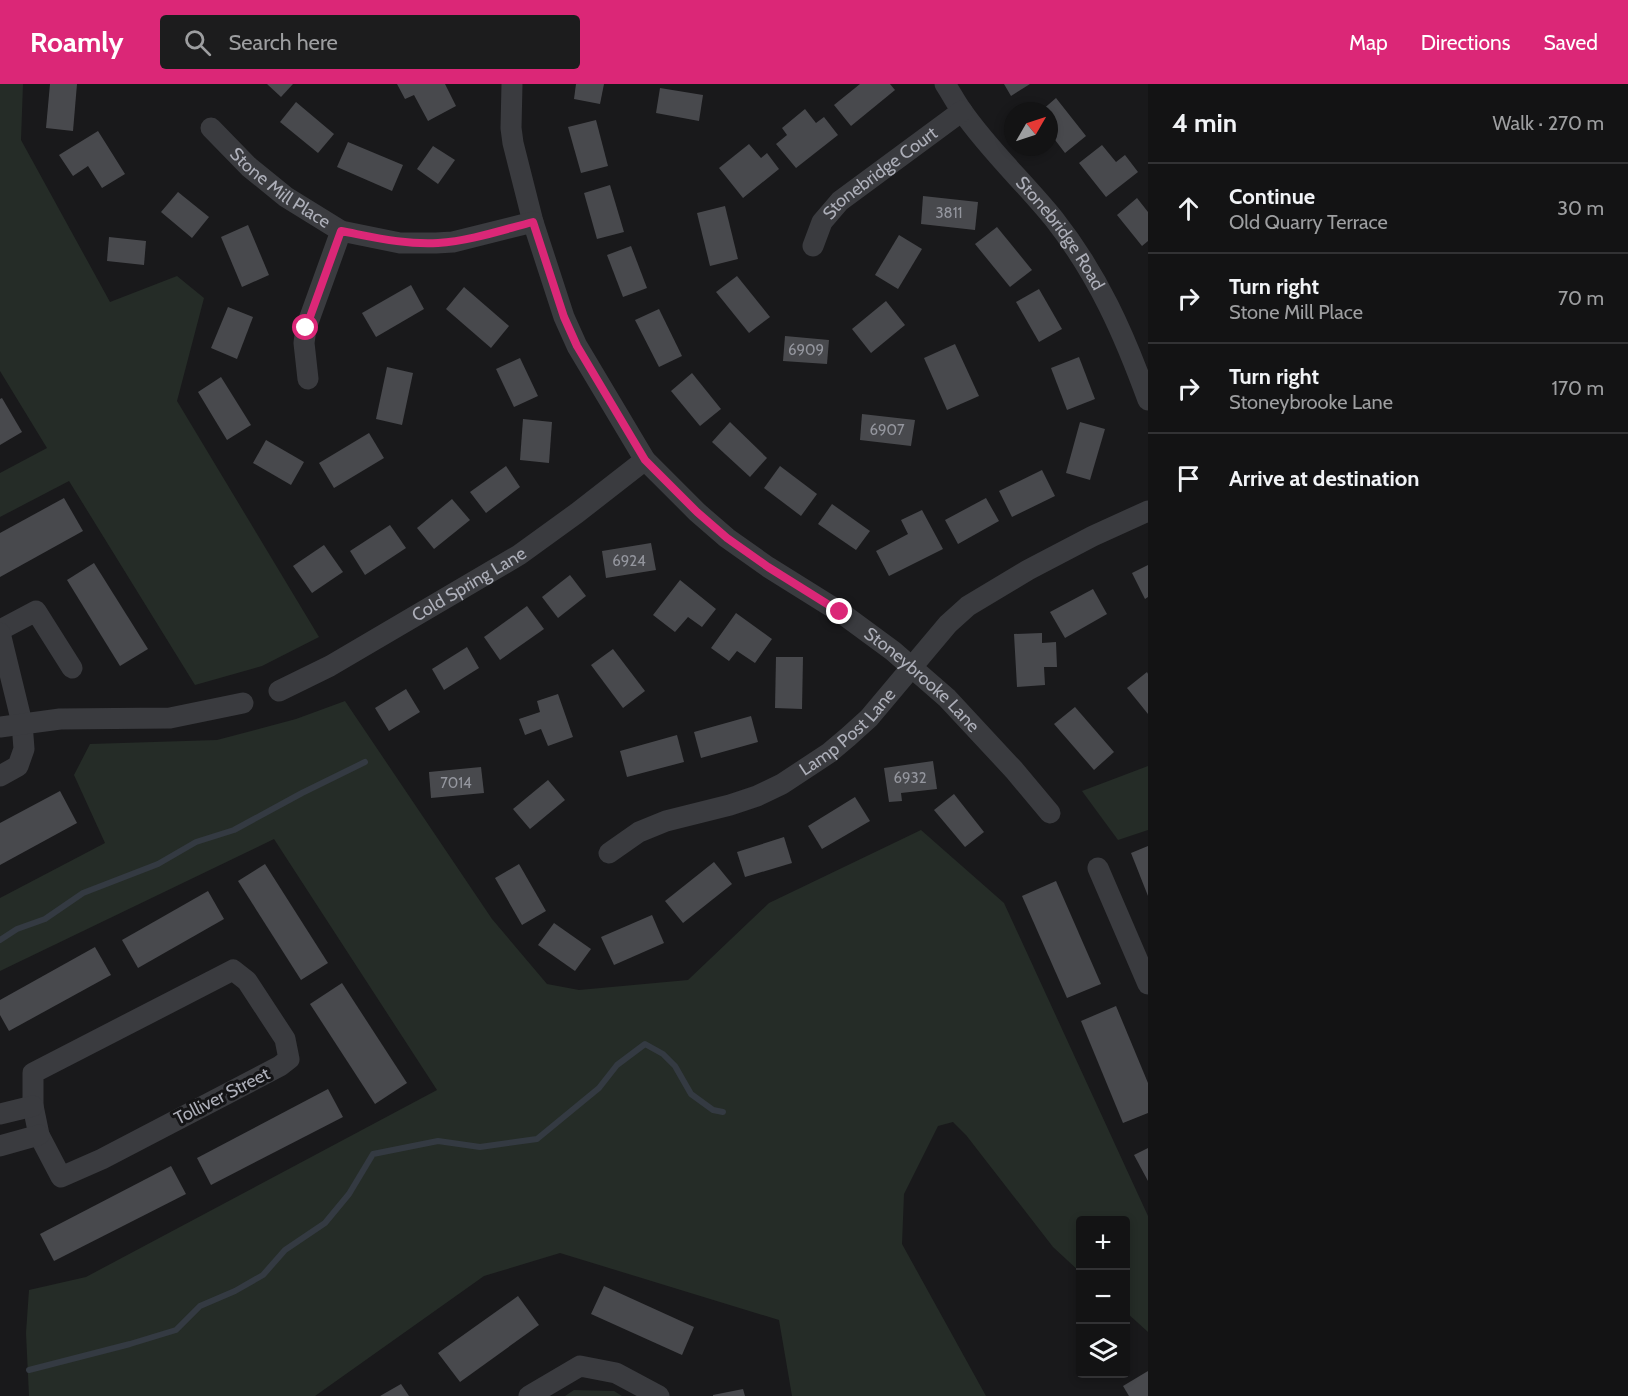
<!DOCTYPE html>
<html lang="en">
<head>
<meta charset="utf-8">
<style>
	body { margin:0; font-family:Cabin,sans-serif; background:#1c1c1d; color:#f1f3f6 }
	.controls { position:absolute; right:18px; bottom:18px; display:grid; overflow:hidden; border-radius:6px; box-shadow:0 3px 9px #0003 }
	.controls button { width:54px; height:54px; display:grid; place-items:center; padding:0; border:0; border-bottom:2px solid #323234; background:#131314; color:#f1f3f6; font:30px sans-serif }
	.compass { position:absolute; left:1004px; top:18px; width:54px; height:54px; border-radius:50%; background:#131314; box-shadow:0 3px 9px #0003; rotate:51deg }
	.stop { position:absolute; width:18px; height:18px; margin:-14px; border:4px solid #db2777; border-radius:50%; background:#fff }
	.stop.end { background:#db2777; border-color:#fff; box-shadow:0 2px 6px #0008 }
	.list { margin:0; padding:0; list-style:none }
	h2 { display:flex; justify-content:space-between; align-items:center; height:78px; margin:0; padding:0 24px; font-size:26px }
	h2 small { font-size:20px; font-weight:400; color:#9d9ea0 }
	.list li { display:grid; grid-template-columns:39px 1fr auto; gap:18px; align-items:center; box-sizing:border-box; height:90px; padding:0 24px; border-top:2px solid #323234 }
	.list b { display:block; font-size:22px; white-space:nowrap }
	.list p { margin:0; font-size:20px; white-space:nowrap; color:#9d9ea0 }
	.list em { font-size:20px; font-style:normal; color:#9d9ea0 }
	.icon { flex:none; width:33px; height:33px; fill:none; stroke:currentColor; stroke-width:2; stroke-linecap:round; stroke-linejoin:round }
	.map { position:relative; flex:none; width:1148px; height:1312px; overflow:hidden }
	header { display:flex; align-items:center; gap:36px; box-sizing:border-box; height:84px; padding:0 30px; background:#db2777; color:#fff }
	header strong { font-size:28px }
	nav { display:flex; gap:33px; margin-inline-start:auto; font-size:21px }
	.search { width:420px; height:54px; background:#1c1c1d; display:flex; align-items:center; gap:15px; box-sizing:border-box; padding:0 21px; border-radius:6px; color:#9d9ea0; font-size:22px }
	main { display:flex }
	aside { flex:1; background:#131314 }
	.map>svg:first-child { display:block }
	.green { fill:#252c27 }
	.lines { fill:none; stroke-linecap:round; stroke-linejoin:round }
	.stream { stroke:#343a42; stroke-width:6 }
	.building { fill:#48494d }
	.street { stroke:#3a3b3f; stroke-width:21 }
	.route { stroke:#db2777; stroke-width:8 }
	.labels { text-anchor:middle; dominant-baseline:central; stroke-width:6; stroke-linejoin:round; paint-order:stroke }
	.number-label { font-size:15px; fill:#94969e }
	.street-label { font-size:18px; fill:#adafb9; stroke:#141416 }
</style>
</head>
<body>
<header>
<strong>Roamly</strong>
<div class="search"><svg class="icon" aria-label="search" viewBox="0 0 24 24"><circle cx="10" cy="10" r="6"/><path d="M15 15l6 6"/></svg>Search here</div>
<nav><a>Map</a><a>Directions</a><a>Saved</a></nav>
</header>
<main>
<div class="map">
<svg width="1148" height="1312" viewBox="0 0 1148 1312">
	<rect width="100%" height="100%" fill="#19191b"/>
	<g class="green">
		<polygon points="0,0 23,0 21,56 110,218 177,192 204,214 177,317 319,553 262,582 195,601 69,397 0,433 0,389 47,364 0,287"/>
		<polygon points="345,617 492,835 547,900 579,906 688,896 769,819 921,746 1004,819 1148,1132 1148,1248 1126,1228 1126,1136 1080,1136 1080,1188 1053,1163 966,1051 953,1038 938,1042 904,1110 902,1160 986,1312 792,1312 779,1236 560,1169 484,1192 315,1312 29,1312 26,1249 29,1206 86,1193 437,1006 274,755 0,887 0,814 105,759 74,691 90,660 217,656 296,635"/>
		<polygon points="1148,682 1148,746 1118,756 1082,707"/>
		<polygon points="574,1306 614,1307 622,1312 565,1312"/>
	</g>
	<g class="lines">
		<g class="stream">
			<polyline points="0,856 17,845 45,835 83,809 158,780 196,758 234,746 302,709 365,678"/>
			<polyline points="29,1286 130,1260 176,1246 200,1222 235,1207 263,1191 285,1166 325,1139 349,1110 373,1070 438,1057 480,1063 537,1055 599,1004 617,981 645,960 663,970 675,982 691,1010 713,1026 723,1028"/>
		</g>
	</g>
	<g class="building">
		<polygon points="50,0 77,0 73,47 46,44"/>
		<polygon points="267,0 293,0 281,13"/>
		<polygon points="397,0 445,0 456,22 428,37 414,11 405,15"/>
		<polygon points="576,0 604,0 600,20 574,15"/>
		<polygon points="860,0 890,0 895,6 851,42 834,21"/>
		<polygon points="1004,0 1030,0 1011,12"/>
		<polygon points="660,4 703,11 699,37 656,29"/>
		<polygon points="1056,14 1086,52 1065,69 1049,48 1049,27 1041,27"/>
		<polygon points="296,18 334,50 318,69 280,38"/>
		<polygon points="805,25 816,39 824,33 838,51 796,84 776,60 787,51 782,44"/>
		<polygon points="596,36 608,82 581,89 568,43"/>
		<polygon points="98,47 125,90 102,104 88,82 73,92 59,71"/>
		<polygon points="348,58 403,81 392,107 337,83"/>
		<polygon points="749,60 761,74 767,69 779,85 743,114 719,84"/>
		<polygon points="1102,61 1116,78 1125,71 1138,88 1106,113 1079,79"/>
		<polygon points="433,62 455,76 438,100 417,85"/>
		<polygon points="610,101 624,148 597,155 584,109"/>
		<polygon points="178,108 209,133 192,154 161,128"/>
		<polygon points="923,112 978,118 975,146 921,140"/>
		<polygon points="1137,114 1148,128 1148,157 1142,162 1117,131"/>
		<polygon points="725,122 738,175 710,182 697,129"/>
		<polygon points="248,141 269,191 242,203 221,153"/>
		<polygon points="997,143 1032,186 1010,203 975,160"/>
		<polygon points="899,151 922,165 898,205 875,191"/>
		<polygon points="109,153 146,157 144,181 107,177"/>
		<polygon points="631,162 647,204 623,213 607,171"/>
		<polygon points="737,192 770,233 749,249 716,208"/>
		<polygon points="411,201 424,225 376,253 362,229"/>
		<polygon points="464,203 509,242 491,264 446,225"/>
		<polygon points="1039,205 1062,245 1039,258 1016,218"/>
		<polygon points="886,217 905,241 871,269 852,245"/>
		<polygon points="228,223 253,233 237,275 211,264"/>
		<polygon points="659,225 682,272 659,283 635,236"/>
		<polygon points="785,252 829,256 827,280 783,277"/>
		<polygon points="955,260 979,312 947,326 924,274"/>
		<polygon points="1079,273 1095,315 1067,326 1051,284"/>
		<polygon points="520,274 538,312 514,323 496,285"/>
		<polygon points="387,283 413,289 402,341 376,335"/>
		<polygon points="692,289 721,325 700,342 671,307"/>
		<polygon points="221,293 251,341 227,356 198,308"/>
		<polygon points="2,314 22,348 0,361 0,315"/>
		<polygon points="862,330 915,336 911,362 860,356"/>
		<polygon points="523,335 552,338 549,379 520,376"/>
		<polygon points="730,338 767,374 750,393 712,358"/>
		<polygon points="1080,338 1105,345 1090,396 1066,389"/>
		<polygon points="369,349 384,374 334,404 319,379"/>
		<polygon points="266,356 304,378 291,401 253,379"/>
		<polygon points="506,382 520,403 486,429 470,408"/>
		<polygon points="780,382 817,410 801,432 764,404"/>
		<polygon points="1042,386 1055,412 1012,433 999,407"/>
		<polygon points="64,414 83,447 0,493 0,449"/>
		<polygon points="986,414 999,437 958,460 945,436"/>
		<polygon points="452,415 470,436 434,465 417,444"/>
		<polygon points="832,420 870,447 856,466 818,440"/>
		<polygon points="922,426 943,465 889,492 876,467 908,450 901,436"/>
		<polygon points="390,441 406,464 365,491 350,467"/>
		<polygon points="651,459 656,486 606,494 602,467"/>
		<polygon points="324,461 343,488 312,509 293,482"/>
		<polygon points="94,479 148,565 120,582 67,496"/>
		<polygon points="1148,481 1148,513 1145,515 1132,489"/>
		<polygon points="570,491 586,512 558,534 542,513"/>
		<polygon points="680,496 716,525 702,543 688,533 675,548 653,531"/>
		<polygon points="1093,505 1107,530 1065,554 1050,528"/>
		<polygon points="527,522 544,545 500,576 484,553"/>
		<polygon points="736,529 772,555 755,579 737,567 729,577 711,564"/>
		<polygon points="1042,549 1042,559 1056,558 1057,583 1044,583 1045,601 1017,603 1014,550"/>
		<polygon points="467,563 479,584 444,606 432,585"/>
		<polygon points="613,565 645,607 623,624 591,581"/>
		<polygon points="776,573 803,573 802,625 775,624"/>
		<polygon points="1147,588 1148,590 1148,630 1127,604"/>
		<polygon points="406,605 420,628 389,647 375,624"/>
		<polygon points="558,610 573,653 548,662 541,645 525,651 519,635 540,628 537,617"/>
		<polygon points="1075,623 1114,668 1094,686 1054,640"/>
		<polygon points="751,632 758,658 701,674 694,648"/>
		<polygon points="677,651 684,678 627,693 620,667"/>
		<polygon points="933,677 937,705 901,709 902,717 889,718 884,684"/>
		<polygon points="481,683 484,709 431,714 429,688"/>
		<polygon points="548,696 565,716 530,745 513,725"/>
		<polygon points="60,707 77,739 0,781 0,739"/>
		<polygon points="954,710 984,748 965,763 934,726"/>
		<polygon points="855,713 870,737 822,765 808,742"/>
		<polygon points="784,753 792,779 745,793 737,768"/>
		<polygon points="1148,762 1148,812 1131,769"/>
		<polygon points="714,778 732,800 683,839 665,817"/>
		<polygon points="265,780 328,879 301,896 238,797"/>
		<polygon points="519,780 546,827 522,841 495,794"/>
		<polygon points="1056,797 1101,900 1067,914 1022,812"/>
		<polygon points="208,807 224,835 138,884 122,856"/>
		<polygon points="652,831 664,859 614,881 601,853"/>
		<polygon points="554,839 591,865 575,887 538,861"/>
		<polygon points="95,863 111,891 9,947 0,931 0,916"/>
		<polygon points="342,899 407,999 375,1020 310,920"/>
		<polygon points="1116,922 1148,999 1148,1029 1123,1039 1081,937"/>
		<polygon points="328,1005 343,1033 211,1101 197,1074"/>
		<polygon points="1148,1064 1148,1097 1134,1071"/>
		<polygon points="171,1082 186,1110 54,1177 40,1150"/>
		<polygon points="604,1202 694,1243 682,1271 591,1230"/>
		<polygon points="518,1212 539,1241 460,1298 438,1269"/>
		<polygon points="1148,1287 1148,1312 1129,1312 1123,1302"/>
		<polygon points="401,1300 409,1312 380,1312"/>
		<polygon points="743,1305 745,1312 713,1312 713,1311"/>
	</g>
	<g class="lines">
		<g class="street">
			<path id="s1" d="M512,0L511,44L513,59L533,138L564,233L577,262L645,376L697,428L727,454L768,483L840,528L893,567L947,614L1014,686L1050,729"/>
			<path id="s2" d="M945,0C951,9 956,19 962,27C989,66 1024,98 1054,135C1098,191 1124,250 1148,316"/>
			<path id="s3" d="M211,44L249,83L286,113L341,147L400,159H436L453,158L533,138"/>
			<path id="s4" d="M813,162L822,138L840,117L962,27"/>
			<polyline points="308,295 304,259 306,244 341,147"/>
			<polyline points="0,546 36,527 72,584"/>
			<polyline points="0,549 22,639 24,665 18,682 0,692"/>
			<path id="s5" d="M279,607L330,582L519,471L577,429L645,376"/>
			<polyline points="0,643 60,635 170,634 243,619"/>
			<path id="s6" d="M609,769L639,748L666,737L730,721L757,712L782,700L829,669L848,653L869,634L948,540L968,522L1028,486L1093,452L1148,427"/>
			<polyline points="1098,784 1148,900"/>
			<polygon points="233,886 247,897 285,955 289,975 280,982 102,1075 61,1093 39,1051 33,1022 33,989"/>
			<polyline points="0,1030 33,1022"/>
			<polyline points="0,1062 39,1051"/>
			<polyline points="529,1312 580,1282 616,1289 659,1312"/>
		</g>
	</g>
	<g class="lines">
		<path class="route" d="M306,244L341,147C373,153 405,161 438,159C470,157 502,146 533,138L564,233L577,262L645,376L697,428L727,454L768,483L840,528"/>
	</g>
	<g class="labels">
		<g class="number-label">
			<text x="949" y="129">3811</text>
			<text x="806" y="266">6909</text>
			<text x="887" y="346">6907</text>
			<text x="629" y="477">6924</text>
			<text x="910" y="694">6932</text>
			<text x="456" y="699">7014</text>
		</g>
		<g class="street-label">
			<text stroke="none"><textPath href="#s4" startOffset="102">Stonebridge Court</textPath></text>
			<text stroke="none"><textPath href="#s3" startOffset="92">Stone Mill Place</textPath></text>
			<text stroke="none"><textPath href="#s2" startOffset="189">Stonebridge Road</textPath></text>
			<text stroke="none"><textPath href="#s5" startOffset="218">Cold Spring Lane</textPath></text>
			<text stroke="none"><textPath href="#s1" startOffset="760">Stoneybrooke Lane</textPath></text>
			<text stroke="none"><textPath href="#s6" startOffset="272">Lamp Post Lane</textPath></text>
			<text transform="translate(222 1012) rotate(-27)">Tolliver Street</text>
		</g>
	</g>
</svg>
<div class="controls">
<button>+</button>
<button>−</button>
<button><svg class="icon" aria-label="layers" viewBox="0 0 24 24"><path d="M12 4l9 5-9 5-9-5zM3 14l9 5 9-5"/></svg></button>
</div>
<svg class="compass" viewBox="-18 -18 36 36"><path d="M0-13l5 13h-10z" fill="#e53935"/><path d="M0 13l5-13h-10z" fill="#9d9ea0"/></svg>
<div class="stop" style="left:306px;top:244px"></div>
<div class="stop end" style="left:840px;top:528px"></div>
</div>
<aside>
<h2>4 min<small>Walk · 270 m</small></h2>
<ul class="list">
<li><svg class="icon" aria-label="ahead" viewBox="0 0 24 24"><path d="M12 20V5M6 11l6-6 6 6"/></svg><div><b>Continue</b><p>Old Quarry Terrace</p></div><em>30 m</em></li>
<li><svg class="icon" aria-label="right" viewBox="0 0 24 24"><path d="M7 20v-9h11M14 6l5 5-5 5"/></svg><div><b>Turn right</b><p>Stone Mill Place</p></div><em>70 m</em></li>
<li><svg class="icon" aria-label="right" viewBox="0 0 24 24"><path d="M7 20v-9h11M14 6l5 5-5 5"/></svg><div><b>Turn right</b><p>Stoneybrooke Lane</p></div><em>170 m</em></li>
<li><svg class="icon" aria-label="arrive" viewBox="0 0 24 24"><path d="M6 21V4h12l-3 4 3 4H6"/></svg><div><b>Arrive at destination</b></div></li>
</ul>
</aside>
</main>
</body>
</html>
